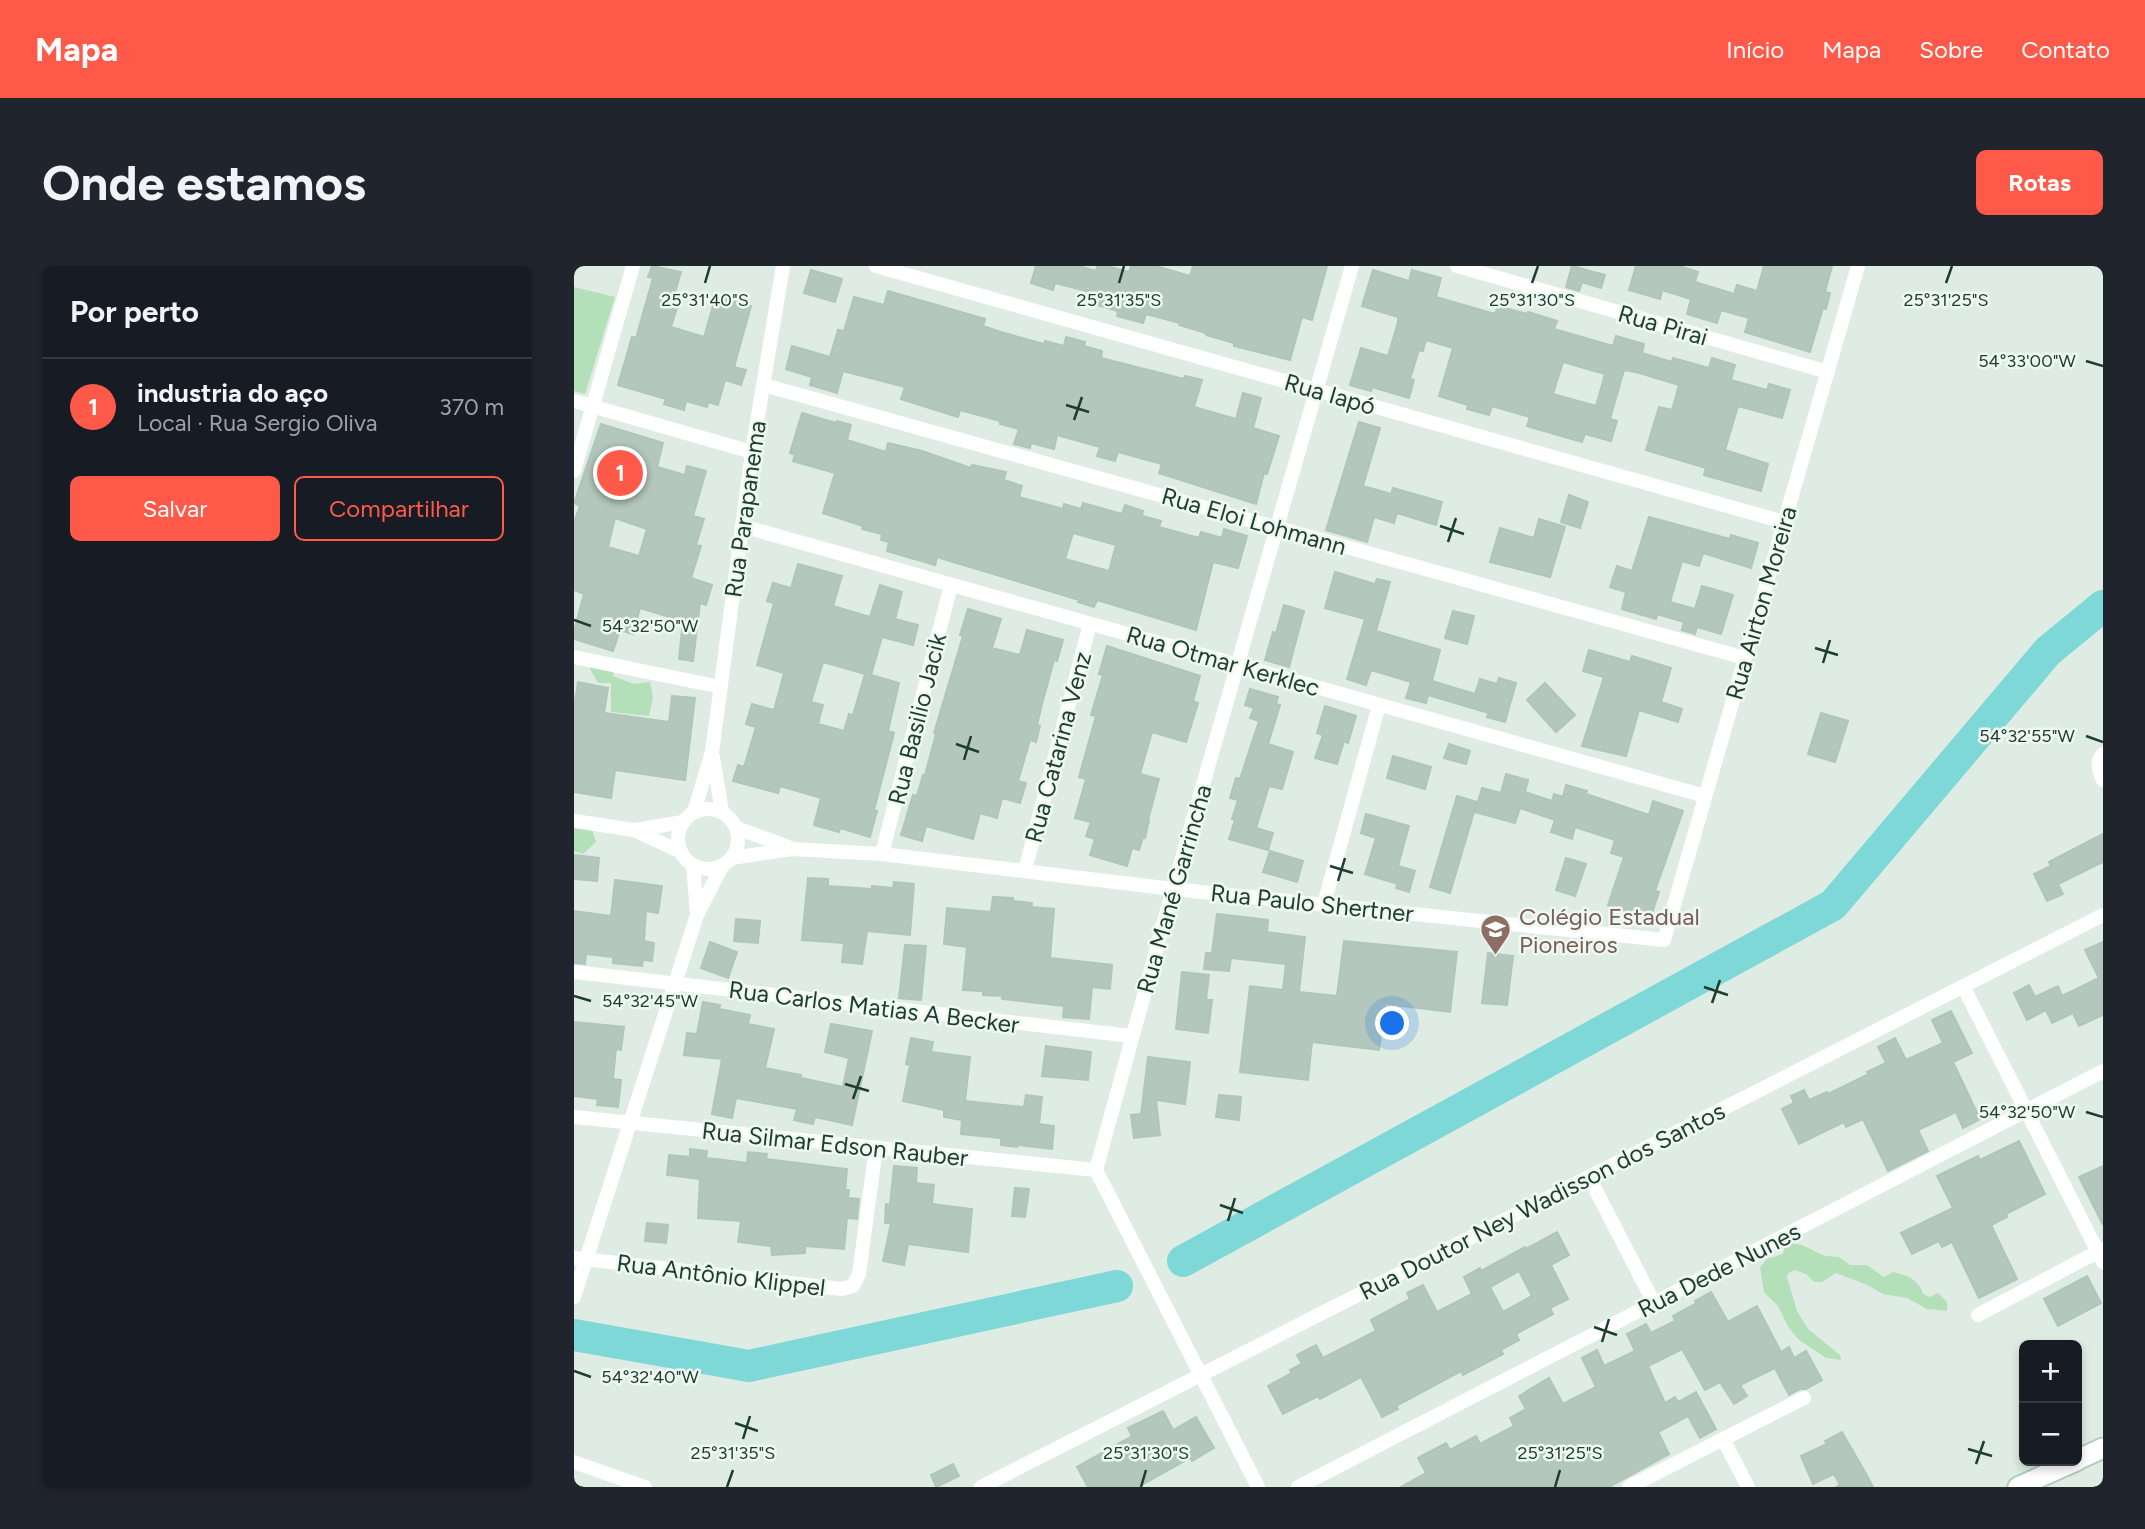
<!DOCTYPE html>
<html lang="pt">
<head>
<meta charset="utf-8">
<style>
	body { margin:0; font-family:Figtree,sans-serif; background:#20242c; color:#f1f3f6 }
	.controls { position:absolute; right:21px; bottom:21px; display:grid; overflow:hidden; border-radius:10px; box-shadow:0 4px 10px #0003 }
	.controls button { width:63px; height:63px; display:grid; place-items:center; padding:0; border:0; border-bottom:2px solid #363941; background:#171b24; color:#f1f3f6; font:35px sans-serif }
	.you { position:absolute; left:819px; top:758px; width:24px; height:24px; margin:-18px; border:5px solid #fff; border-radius:50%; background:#1a73e8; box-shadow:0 0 0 10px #1a73e833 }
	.badge { display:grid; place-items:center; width:46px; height:46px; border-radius:50%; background:#ff5a49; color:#fff; font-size:23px; font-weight:700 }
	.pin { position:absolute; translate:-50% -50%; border:4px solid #fff; box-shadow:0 2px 7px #0006 }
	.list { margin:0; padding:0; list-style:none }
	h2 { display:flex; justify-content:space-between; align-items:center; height:91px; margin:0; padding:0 28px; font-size:30px }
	h2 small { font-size:23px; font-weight:400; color:#9ea1a6 }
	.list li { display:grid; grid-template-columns:46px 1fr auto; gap:21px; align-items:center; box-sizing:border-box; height:98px; padding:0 28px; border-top:2px solid #363941 }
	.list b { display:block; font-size:26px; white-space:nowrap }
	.list p { margin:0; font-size:23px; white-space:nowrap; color:#9ea1a6 }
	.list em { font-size:23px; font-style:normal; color:#9ea1a6 }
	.actions { display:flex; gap:14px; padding:21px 28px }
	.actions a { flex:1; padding:16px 0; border:2px solid #ff5a49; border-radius:10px; text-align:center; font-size:24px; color:#ff5a49 }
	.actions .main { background:#ff5a49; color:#fff }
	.map { position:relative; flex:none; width:1529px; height:1221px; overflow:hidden; border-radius:10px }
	header { display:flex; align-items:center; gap:42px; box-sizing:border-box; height:98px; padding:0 35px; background:#ff5a49; color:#fff }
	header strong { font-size:33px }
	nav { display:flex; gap:38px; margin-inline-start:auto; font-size:24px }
	.intro { display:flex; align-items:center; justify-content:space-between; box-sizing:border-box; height:168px; padding:0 42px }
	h1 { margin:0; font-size:49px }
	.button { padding:18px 32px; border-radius:10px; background:#ff5a49; color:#fff; font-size:24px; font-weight:700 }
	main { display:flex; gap:42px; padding:0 42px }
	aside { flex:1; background:#171b24; border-radius:10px; box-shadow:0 4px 10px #0003 }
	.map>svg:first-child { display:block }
	.green { fill:#b4e0b9 }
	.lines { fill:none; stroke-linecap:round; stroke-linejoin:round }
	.river { stroke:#7fd8d8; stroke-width:32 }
	.building { fill:#b3c7bc; stroke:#b0c6b9; stroke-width:2; fill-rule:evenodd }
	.secondary-casing { stroke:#b0cdbe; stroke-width:23 }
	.street { stroke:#fff; stroke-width:14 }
	.secondary { stroke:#fff; stroke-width:19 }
	.ticks { fill:none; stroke:#1d3d30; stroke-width:2.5 }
	.labels { text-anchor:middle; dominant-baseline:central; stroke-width:5; stroke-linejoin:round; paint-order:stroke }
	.street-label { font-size:24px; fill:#1d3d30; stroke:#eff8f2 }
	.education-label { font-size:24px; fill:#785e54; stroke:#eff8f2; text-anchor:start }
	.ticks-label { font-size:18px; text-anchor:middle; fill:#1d3d30; stroke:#eff8f2; stroke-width:5; stroke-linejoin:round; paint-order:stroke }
</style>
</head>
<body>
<header>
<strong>Mapa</strong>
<nav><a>Início</a><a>Mapa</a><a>Sobre</a><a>Contato</a></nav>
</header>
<div class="intro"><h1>Onde estamos</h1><a class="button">Rotas</a></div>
<main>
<aside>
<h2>Por perto<small></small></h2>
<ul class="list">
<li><span class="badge">1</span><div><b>industria do aço</b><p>Local · Rua Sergio Oliva</p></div><em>370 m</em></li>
</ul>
<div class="actions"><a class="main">Salvar</a><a>Compartilhar</a></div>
</aside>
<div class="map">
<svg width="1529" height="1221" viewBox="0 0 1529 1221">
	<rect width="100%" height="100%" fill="#deece3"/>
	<g class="green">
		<polygon points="0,21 41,31 11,128 0,125"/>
		<polygon points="14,399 40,400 39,410 60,418 76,416 79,432 75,450 37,446 37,417 24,417"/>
		<polygon points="0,559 18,564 22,576 9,588 0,585"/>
		<path d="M1216,977L1228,979L1251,990L1265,991L1276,999H1293L1310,1011L1319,1006C1332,1009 1345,1013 1349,1028L1356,1031L1364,1027L1373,1036V1045L1353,1043L1333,1032L1309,1028L1293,1019L1262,1007L1248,1016H1240L1232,1008L1220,1004L1214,1008L1213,1011L1223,1045L1234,1063L1266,1089L1267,1094L1252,1092L1225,1074L1215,1062L1204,1040L1190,1026L1186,1001L1193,993L1209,988L1211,980Z"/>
	</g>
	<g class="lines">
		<g class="river">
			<polyline points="609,995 1259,639 1474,385 1529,340"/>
			<polyline points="0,1069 175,1100 543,1020"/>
		</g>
	</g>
	<g class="building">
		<polygon points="78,0 107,6 97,40 103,42 97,61 130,71 142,30 177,40 160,101 172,104 167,119 151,114 144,139 134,136 133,141 112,135 110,144 90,138 92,133 44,119 58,71 62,72 79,12 74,11"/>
		<polygon points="462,0 505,0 522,5 523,0 533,0 555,6 557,0 582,0 616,10 619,0 753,0 738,54 728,51 716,94 660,80 660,77 632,69 632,67 605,59 606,57 572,48 569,57 543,50 544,45 513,36 516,26 481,17 479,24 457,17"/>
		<polygon points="998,0 1031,9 1027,22 1008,16 1005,25 992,21"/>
		<polygon points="1062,0 1105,0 1124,6 1121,16 1160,28 1163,19 1183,25 1190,0 1258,0 1251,26 1256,27 1252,43 1249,42 1236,86 1171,66 1175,52 1147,44 1143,57 1113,48 1117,33 1088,24 1086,33 1055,24"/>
		<polygon points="237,4 268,13 261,36 230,27"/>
		<path d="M799,4L835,15L838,4L867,12L862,31L921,48L924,40L953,48L954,46L983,55L980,63L1039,80L1042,70L1070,78L1068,87L1098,96L1099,92L1135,102L1138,92L1161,99L1157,114L1193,124L1195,118L1216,124L1208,152L1164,140L1151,184L1194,198L1187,225L1130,209L1132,202L1072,184L1085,141L1098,144L1105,119L1062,106L1050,104L1036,153L1043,155L1037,175L1011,168L1008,176L953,160L956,151L918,140L915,149L893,143L894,139L865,130L879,82L852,74L849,85L845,84L836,113L840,114L835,132L798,121L797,125L776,119L787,82L814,90L824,56V51L788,40ZM989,96L1031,108L1022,140L979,128Z"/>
		<polygon points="314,25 411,53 409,60 427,66 470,78 471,75 490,80 492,71 511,76 510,80 528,85 527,92 610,113 611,110 628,114 620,141 662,153 669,127 687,132 679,162 705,170 693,208 690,207 682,238 585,207 588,198 544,186 541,195 523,190 526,181 483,169 480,183 457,177 456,182 440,178 445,163 426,158 426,155 386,144 384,151 327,133 331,121 269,105 263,127 236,119 238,111 212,103 218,80 256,91 264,64 270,65 280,31 310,39"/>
		<path d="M228,147L262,157L263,155L277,159L273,174L312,186L314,177L348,185L397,202L398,199L432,206L430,214L448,220L445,231L489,243L490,238L507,243L509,237L548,248L551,239L569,245L568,250L587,255L585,261L625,272L627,266L648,272L650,263L673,270L664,302L639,296L622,364L523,334L520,341L504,336L505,334L363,291L361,299L313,285L315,276L307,274L308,268L288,263L289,260L249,247L261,207L219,195L221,189L216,187ZM499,267L542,279L535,305L491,293Z"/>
		<polygon points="785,156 806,162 789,220 817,228 819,222 868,236 862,259 823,247 820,257 800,251 793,276 752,264"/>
		<path d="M27,158L89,177L83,201L111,209L113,200L132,205L119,250L130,253L122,279L127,280L117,312L138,319L132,339L126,337L119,395L105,393L109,355L66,342L59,368L46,364L39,385L0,373V365L10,328L0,324V256L6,240L0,237ZM41,252L73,263L65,290L34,281Z"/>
		<polygon points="995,229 1014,236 1006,262 987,256"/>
		<polygon points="1075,251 1156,273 1157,269 1184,277 1177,302 1129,287 1125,300 1108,295 1096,336 1121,343 1128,320 1159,329 1147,368 1123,361 1121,368 1108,364 1110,356 1083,348 1082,353 1048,343 1052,326 1036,321 1043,300 1058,305"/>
		<polygon points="965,253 991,261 976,311 916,296 926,262 960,272"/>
		<path d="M224,298L268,310L259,340L296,351L306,319L328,326L321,353L344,359L339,379L308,371L297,409L325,417L314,465L320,467L300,544L303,545L296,571L266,562L265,566L240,559L247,532L206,520L204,527L159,515L164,499L170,501L182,461L172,458L178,438L200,444L210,407L183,399L200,337L193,335L199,317L217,322ZM249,396L291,408L279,449L275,448L270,465L244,458L249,439L237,436Z"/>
		<polygon points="761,306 801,318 803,313 816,316 802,365 866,384 858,415 901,428 906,413 923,418 925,412 942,417 931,456 913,451 915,447 854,429 852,437 832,432 837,416 797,404 792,419 773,413 791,353 751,342"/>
		<polygon points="710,339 730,345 715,401 691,394 699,366 702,367"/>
		<polygon points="394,343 427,353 418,382 446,389 453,364 489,374 483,395 480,394 468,438 463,459 466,460 462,476 456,474 444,515 452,517 446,537 428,532 423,552 406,547 399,573 352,560 348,575 327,569 339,529 343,530 349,509 351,509 362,468 360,467 389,370 386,369"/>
		<polygon points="879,345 900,350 893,378 871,372"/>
		<polygon points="533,380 626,410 619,435 624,437 612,476 578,466 566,508 585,513 574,554 575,554 571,572 569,571 565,584 558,582 553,600 516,589 521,573 512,570 517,556 501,552 512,513 505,511 522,450 517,449 529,409 525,408"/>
		<polygon points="1015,384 1056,396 1058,390 1097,402 1087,436 1108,443 1104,456 1065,444 1052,490 1008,480 1030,411 1009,405"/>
		<polygon points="4,416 34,422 30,447 95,456 98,430 121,432 111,514 41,504 37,532 0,526 0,442"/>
		<polygon points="971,417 1001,449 982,466 953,434"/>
		<polygon points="676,423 704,431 702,438 706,439 694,478 719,486 708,523 695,520 682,562 699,567 694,584 655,573 661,554 658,553 664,534 656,532 662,512 666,513 685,455 676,452 680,442 671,439"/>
		<polygon points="751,440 782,450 774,477 770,475 763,498 741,492 749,469 743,467"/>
		<polygon points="1247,447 1274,455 1261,496 1234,488"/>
		<polygon points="875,478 896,485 892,498 870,492"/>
		<polygon points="819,490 857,501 851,523 813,512"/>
		<polygon points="932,508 954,514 951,526 978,535 980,528 989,531 992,519 1013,525 1012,528 1075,549 1079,535 1109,545 1081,625 1085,626 1076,653 1034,639 1050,591 1037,587 1041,574 1001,561 998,573 977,566 981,554 946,542 941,557 901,546 908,522 927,527"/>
		<polygon points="883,530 903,536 876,627 856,621"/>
		<polygon points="792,548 835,560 824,600 841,605 835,626 822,622 824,618 791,608 802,572 787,567"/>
		<polygon points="1529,568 1529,596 1484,618 1489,628 1473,635 1460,608 1477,600 1475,596"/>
		<polygon points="696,585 729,595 723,616 689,606"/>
		<polygon points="0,589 25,592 23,615 0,613"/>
		<polygon points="992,592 1012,598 1001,630 982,624"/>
		<polygon points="234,612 254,613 254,620 298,623 298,620 319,622 320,616 340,618 336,669 293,665 288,698 268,696 270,677 228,674"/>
		<polygon points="41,614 88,620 84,647 72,645 70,675 80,677 78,695 69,694 68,700 39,697 39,691 12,688 11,698 0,697 0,645 37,650"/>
		<polygon points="419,631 439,632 439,635 458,637 457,641 480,643 476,692 538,699 536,723 518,721 515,753 489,751 490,740 428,733 429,730 409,729 409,725 389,724 393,681 370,678 373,642 417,646"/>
		<polygon points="643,648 694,654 693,666 731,671 725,726 763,730 770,675 883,686 876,746 811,738 805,784 738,776 734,814 666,806 676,720 709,724 712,698 657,692 655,705 630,703 632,687 638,687"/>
		<polygon points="162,653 186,655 184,677 160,675"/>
		<polygon points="136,676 163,686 154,712 127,702"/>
		<polygon points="1529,676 1529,749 1505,760 1499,747 1478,757 1472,744 1453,754 1440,727 1455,719 1461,731 1484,720 1488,730 1525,712 1511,684"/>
		<polygon points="331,679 352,680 347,734 325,732"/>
		<polygon points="914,687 939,690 933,739 908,737"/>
		<polygon points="608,706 635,709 632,734 638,734 634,767 602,763"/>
		<polygon points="129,736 146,739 145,743 176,749 174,758 200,763 191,802 227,809 227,812 269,821 275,792 251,786 257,758 298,765 278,859 241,851 239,858 220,854 223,843 162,832 158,852 138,848 148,793 110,789 113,767 123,768"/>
		<polygon points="1377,745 1398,787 1379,796 1406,853 1389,862 1382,846 1344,864 1354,885 1314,905 1289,853 1272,861 1270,856 1225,878 1208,843 1220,837 1217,830 1230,824 1235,834 1253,826 1254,828 1295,808 1293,806 1312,797 1304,781 1321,772 1332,794 1369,777 1358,754"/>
		<polygon points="0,756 50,761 47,784 42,783 39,813 47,814 44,841 23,839 24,833 0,830"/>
		<polygon points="337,772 359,776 357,786 396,791 391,835 450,841 452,829 468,831 465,858 480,860 478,883 444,879 443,881 427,879 427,872 387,868 388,854 370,851 370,844 329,835 336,799 332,798"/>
		<polygon points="472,780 517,786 514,814 468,810"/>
		<polygon points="574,791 616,796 611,838 582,834 586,869 560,872 557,849 567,848"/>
		<polygon points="645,829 667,831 665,854 642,851"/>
		<polygon points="1445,875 1471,928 1432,948 1433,951 1417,959 1443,1013 1405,1032 1378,976 1368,981 1365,975 1338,988 1327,967 1379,942 1363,910 1404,890 1406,894"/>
		<polygon points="116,883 133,885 132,892 150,894 173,897 174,886 193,888 192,893 273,903 271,924 275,924 274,932 285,933 283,953 273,952 270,983 231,980 231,987 198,989 197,980 164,976 167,955 124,952 126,913 93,909 95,889 116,891"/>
		<polygon points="320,900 343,902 342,917 360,919 358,938 398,943 394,986 334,978 330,999 309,995 317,957 311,957 312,938 316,939"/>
		<polygon points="1529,900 1529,959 1505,911"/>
		<polygon points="441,922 455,923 451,951 438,950"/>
		<polygon points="73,957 94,959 92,977 71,975"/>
		<path d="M983,966L995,989L977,999L994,1033L976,1042L979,1048L942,1068L945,1074L927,1084L929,1088L889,1109L887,1105L822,1140L824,1143L808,1151L787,1111L746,1133L744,1130L709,1148L694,1120L718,1107L716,1104L728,1098L723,1089L742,1079L749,1092L802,1065L797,1054L836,1033L833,1027L849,1019L863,1046L898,1028L890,1011L906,1002L907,1005L951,981L952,983ZM945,1005L958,1030L929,1046L916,1021Z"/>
		<polygon points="1513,1010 1527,1037 1484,1060 1470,1033"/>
		<polygon points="1137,1026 1154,1056 1183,1040 1207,1086 1215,1081 1220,1092 1232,1085 1248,1114 1232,1123 1226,1123 1215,1129 1201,1102 1166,1119 1173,1130 1160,1138 1146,1116 1131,1124 1108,1083 1074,1100 1091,1137 1101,1131 1104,1136 1122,1126 1142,1163 1126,1172 1114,1150 1084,1166 1095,1188 1035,1221 827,1221 852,1207 844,1192 872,1177 876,1184 902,1170 906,1178 940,1160 936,1152 952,1143 945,1130 975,1112 989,1138 1022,1121 1008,1092 1023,1084 1030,1100 1061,1085 1053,1068 1072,1058 1077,1067 1101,1055 1099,1050 1123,1037 1121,1035"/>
		<polygon points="589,1145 599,1164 622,1151 640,1182 618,1195 616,1192 564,1221 514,1221 503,1201 558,1170 554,1162"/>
		<polygon points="1268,1166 1291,1206 1299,1221 1262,1221 1266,1219 1260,1208 1239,1218 1227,1190 1253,1178 1251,1175"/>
		<polygon points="379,1198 385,1210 362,1221 357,1209"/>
	</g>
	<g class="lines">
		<defs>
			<g id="secondary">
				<polyline points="1503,1194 1529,1182"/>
				<polyline points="1444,1221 1502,1195"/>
			</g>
		</defs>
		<use href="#secondary" class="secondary-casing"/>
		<g class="street">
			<polyline points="302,0 1210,256"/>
			<polyline points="883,0 1254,106"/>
			<polyline points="190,119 1171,392"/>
			<polyline points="0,135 178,186"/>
			<polyline points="0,205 59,0"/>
			<polyline points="168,260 1131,530"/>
			<polyline points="0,391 147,421"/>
			<path d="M1529,488C1522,495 1525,506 1529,514"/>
			<polyline points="139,491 148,546"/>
			<circle cx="134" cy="573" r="30"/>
			<polyline points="120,546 138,486 178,186 209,0"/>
			<polyline points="0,555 60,564 107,586"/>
			<polyline points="163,562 217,582"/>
			<polyline points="61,564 109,556"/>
			<polyline points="308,588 377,319"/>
			<polyline points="158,592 218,583 308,588 599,623 1090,674 1284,0"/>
			<polyline points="119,599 123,647"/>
			<polyline points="451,604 516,358"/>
			<polyline points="750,638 805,439"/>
			<polyline points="0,706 558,770"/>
			<polyline points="1389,720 1529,996"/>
			<polyline points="0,851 522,904"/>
			<polyline points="1015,911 1080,1037"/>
			<polyline points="0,992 268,1023 279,1020 285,1008 302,882"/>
			<polyline points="0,1031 123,649 148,600"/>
			<polyline points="1404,1049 1529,983"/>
			<polyline points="1149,1173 1174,1221"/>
			<polyline points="0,1196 71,1221"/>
			<polyline points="407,1221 1529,649"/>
			<polyline points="684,1221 522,904 599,623 778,0"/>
			<polyline points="724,1221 1529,805"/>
			<polyline points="1055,1221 1230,1132"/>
		</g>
		<use href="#secondary" class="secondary"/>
	</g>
	<path class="ticks" d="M131,17L136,0M545,17L550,0M958,17L964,0M1372,17L1378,0M1512,95L1529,100M492,139L515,146M500,154L508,131M866,260L890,268M874,276L882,252M0,354L17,360M1241,382L1264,389M1249,397L1256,374M1512,470L1529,476M382,478L405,486M390,494L397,470M756,600L779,607M764,615L771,592M1130,721L1154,729M0,730L17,735M1138,737L1146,714M271,818L295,825M279,833L287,810M1512,846L1529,851M646,939L669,947M654,955L661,932M1020,1061L1043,1069M1028,1076L1035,1053M0,1105L17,1111M161,1157L184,1165M169,1173L176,1150M1394,1183L1418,1190M1402,1198L1410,1175M153,1221L159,1204M567,1221L572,1204M981,1221L986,1204"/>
	<defs>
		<symbol id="school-pin" viewBox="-11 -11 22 30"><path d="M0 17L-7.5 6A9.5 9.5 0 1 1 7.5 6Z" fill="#8d6e63" stroke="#eff8f2"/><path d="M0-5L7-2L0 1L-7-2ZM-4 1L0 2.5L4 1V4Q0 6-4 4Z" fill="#fff"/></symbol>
	</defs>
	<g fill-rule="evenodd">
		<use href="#school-pin" x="904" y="646" width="35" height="47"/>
	</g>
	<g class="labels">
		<g class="street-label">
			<text transform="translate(1089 59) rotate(16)">Rua Pirai</text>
			<text transform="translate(756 128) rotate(16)">Rua Iapó</text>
			<text transform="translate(171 243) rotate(-82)">Rua Parapanema</text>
			<text transform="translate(680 255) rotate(16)">Rua Eloi Lohmann</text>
			<text transform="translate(1187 337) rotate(-74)">Rua Airton Moreira</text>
			<text transform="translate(649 395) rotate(16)">Rua Otmar Kerklec</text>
			<text transform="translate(343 453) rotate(-76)">Rua Basilio Jacik</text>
			<text transform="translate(484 481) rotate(-75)">Rua Catarina Venz</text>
			<text transform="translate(600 623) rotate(-74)">Rua Mané Garrincha</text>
			<text transform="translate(738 637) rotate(6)">Rua Paulo Shertner</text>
			<text transform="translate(300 741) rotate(7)">Rua Carlos Matias A Becker</text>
			<text transform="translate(261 878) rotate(6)">Rua Silmar Edson Rauber</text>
			<text transform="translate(968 935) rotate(-27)">Rua Doutor Ney Wadisson dos Santos</text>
			<text transform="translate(1145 1004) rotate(-27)">Rua Dede Nunes</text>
			<text transform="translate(147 1009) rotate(7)">Rua Antônio Klippel</text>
		</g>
		<g class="education-label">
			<text x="945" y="650">Colégio Estadual<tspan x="945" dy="28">Pioneiros</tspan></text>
		</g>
	</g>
	<g class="ticks-label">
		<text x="131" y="40">25°31'40"S</text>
		<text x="545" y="40">25°31'35"S</text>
		<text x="958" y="40">25°31'30"S</text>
		<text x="1372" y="40">25°31'25"S</text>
		<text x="1453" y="101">54°33'00"W</text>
		<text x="76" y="366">54°32'50"W</text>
		<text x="1453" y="476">54°32'55"W</text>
		<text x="76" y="741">54°32'45"W</text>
		<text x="1453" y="852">54°32'50"W</text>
		<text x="76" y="1117">54°32'40"W</text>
		<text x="159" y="1193">25°31'35"S</text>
		<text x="572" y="1193">25°31'30"S</text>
		<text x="986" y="1193">25°31'25"S</text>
	</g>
</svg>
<div class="controls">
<button>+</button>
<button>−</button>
</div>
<div class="you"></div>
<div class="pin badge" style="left:46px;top:207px">1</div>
</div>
</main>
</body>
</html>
